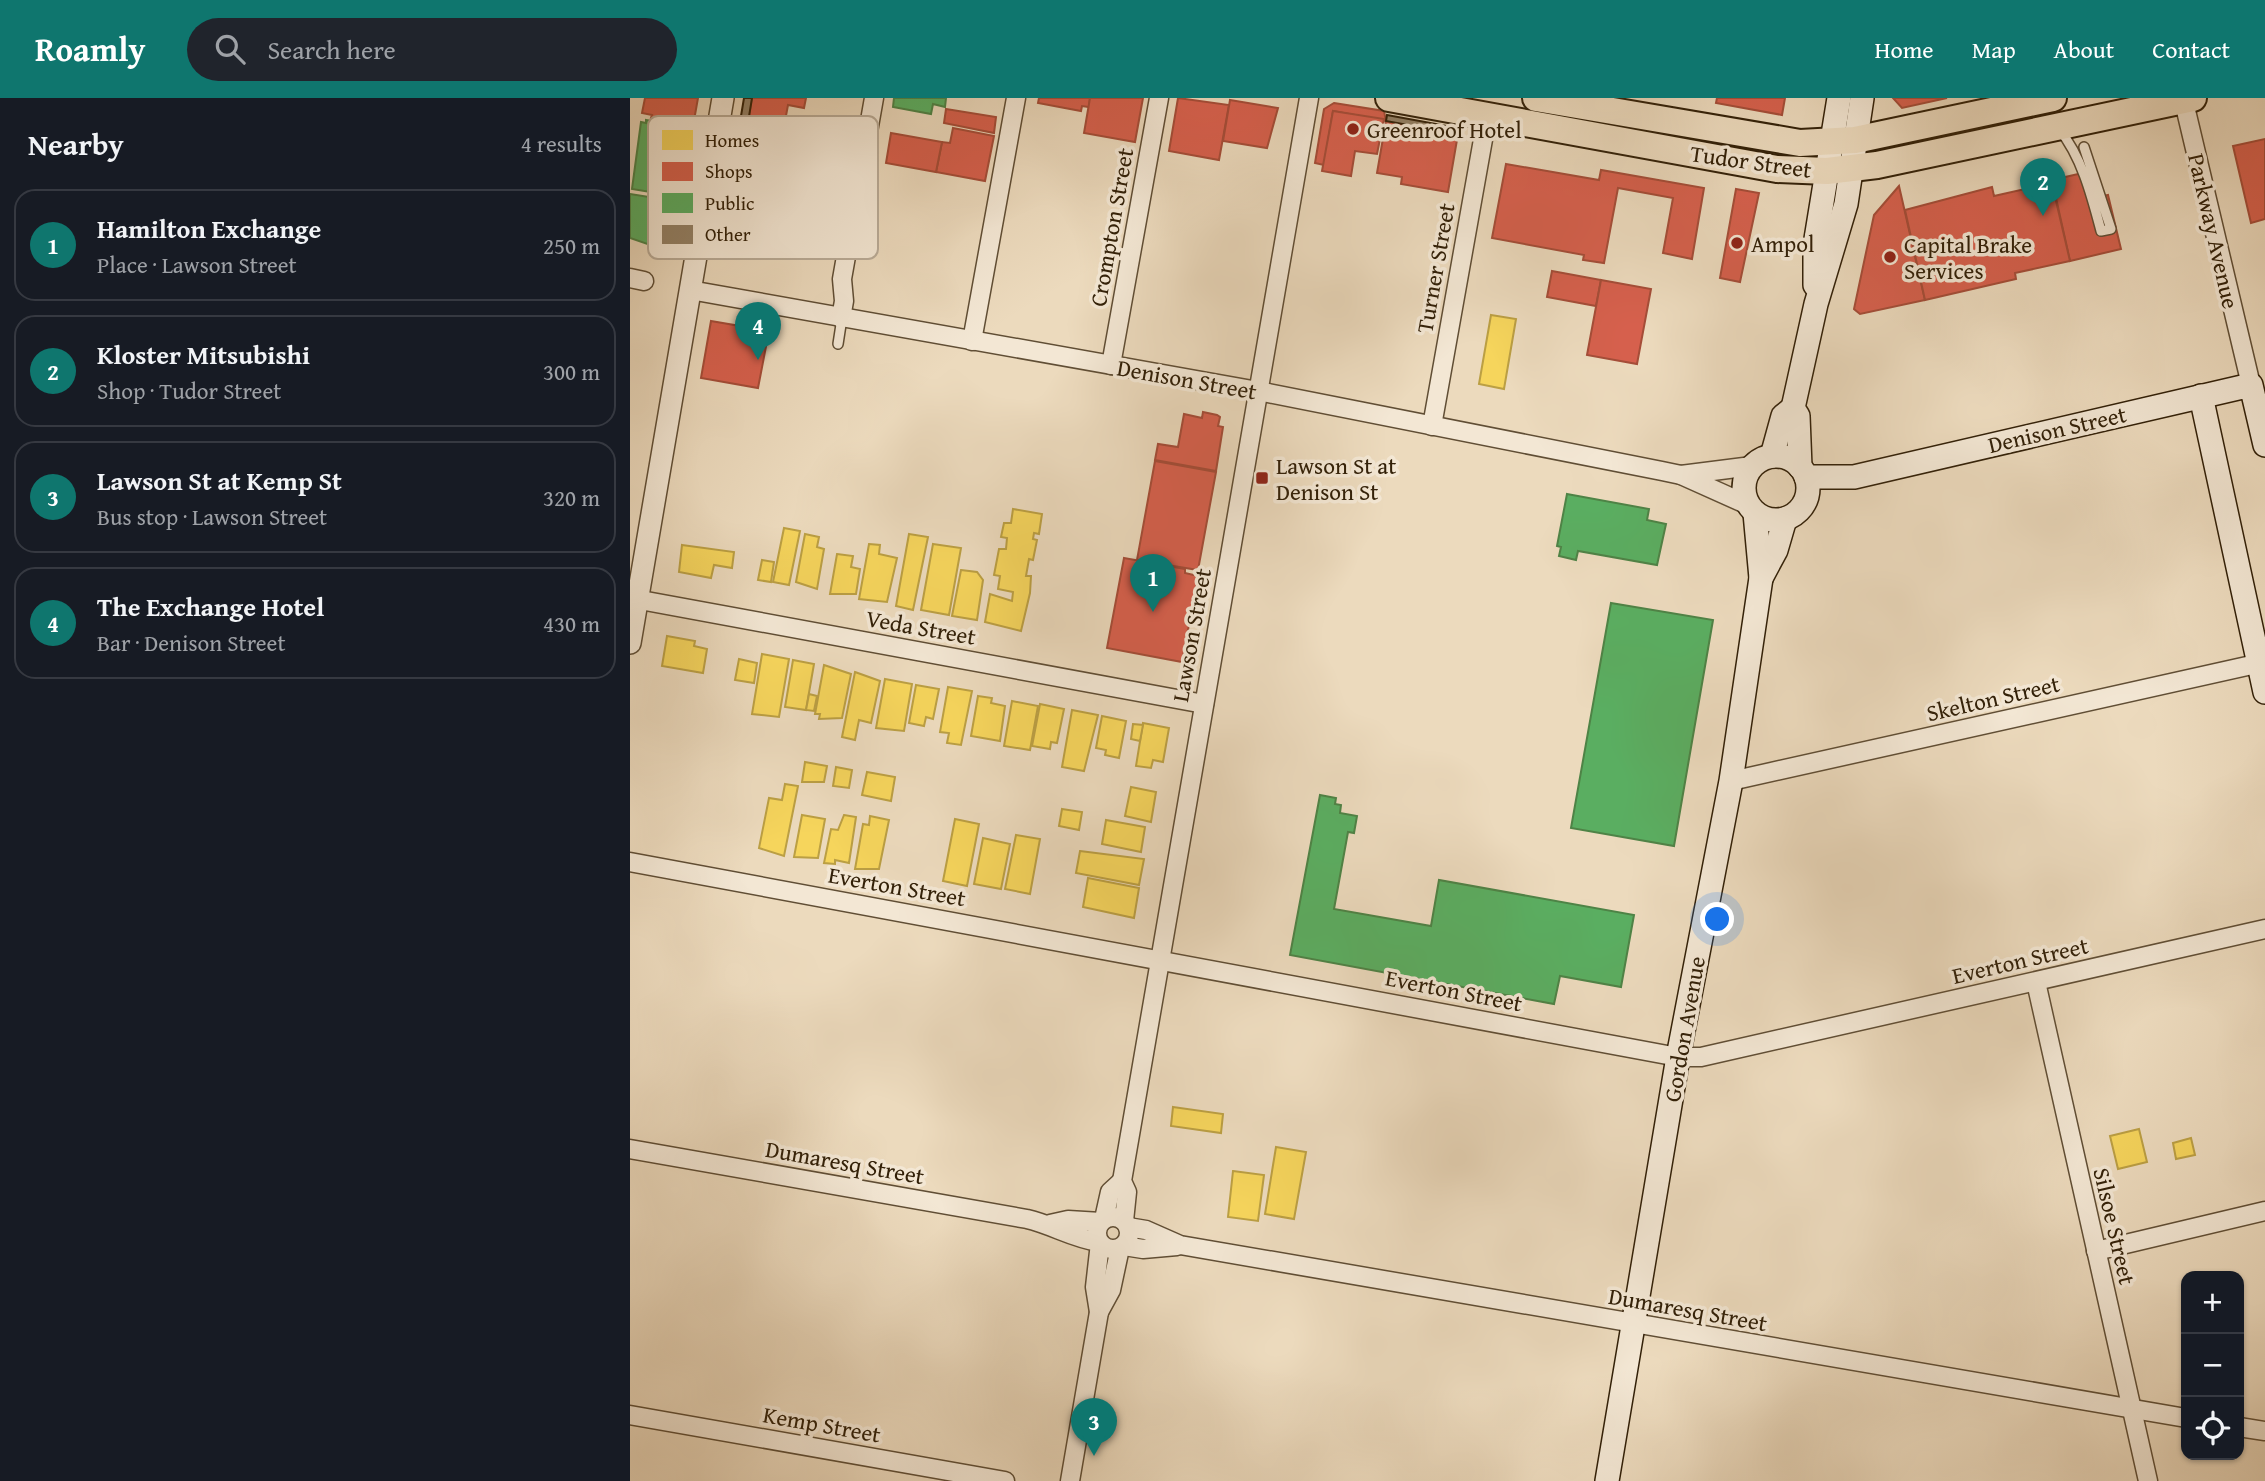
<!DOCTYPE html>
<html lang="en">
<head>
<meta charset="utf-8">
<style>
	body { margin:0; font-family:"Gentium Book Plus",serif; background:#20242c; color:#f1f3f6 }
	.controls { position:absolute; right:21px; bottom:21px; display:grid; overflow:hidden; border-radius:14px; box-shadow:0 2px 5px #0004 }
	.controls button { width:63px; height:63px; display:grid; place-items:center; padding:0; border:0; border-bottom:2px solid #363941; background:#171b24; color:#f1f3f6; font:35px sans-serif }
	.you { position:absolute; left:1088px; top:822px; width:24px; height:24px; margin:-18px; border:5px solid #fff; border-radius:50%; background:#1a73e8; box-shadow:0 0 0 10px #1a73e833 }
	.badge { display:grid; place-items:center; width:46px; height:46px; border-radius:50%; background:#0f766e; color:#fff; font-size:23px; font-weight:700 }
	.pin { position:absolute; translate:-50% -58px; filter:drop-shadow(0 2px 4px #0008) }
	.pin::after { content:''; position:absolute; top:37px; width:24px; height:21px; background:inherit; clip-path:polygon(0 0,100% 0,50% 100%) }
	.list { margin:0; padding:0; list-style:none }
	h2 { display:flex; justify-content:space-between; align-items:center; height:91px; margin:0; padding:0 28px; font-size:30px }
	h2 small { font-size:23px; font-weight:400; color:#9ea1a6 }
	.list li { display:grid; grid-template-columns:46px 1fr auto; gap:21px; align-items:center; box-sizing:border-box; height:112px; margin:0 14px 14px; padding:0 14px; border:2px solid #363941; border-radius:21px }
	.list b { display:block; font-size:26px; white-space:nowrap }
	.list p { margin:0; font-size:23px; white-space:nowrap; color:#9ea1a6 }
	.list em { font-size:23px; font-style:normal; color:#9ea1a6 }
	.icon { flex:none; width:38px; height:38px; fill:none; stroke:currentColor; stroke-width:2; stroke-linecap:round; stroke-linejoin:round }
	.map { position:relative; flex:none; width:1635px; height:1383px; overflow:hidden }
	header { display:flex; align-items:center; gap:42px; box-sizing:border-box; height:98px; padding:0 35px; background:#0f766e; color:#fff }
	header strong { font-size:33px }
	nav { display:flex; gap:38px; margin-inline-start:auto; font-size:24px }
	.search { width:490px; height:63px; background:#20242c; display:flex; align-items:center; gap:18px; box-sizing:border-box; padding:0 24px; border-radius:38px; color:#9ea1a6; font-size:26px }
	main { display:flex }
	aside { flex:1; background:#171b24 }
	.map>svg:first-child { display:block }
	.homes { fill:#f6d55c; stroke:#bb9f43; stroke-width:2 }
	.shops { fill:#d6604d; stroke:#a54d38; stroke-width:2 }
	.public { fill:#5aae61; stroke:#4e8346; stroke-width:2 }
	.building { fill:#938166; stroke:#322008; stroke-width:2 }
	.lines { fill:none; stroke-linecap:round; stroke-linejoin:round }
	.service-casing { stroke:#604e35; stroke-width:12 }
	.minor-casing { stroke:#604e35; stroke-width:21 }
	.tertiary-casing { stroke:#604e35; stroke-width:24 }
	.secondary-casing { stroke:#322008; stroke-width:26 }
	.primary-casing { stroke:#322008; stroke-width:30 }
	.service { stroke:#f3e7d4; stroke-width:9 }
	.minor { stroke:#f3e7d4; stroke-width:18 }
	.tertiary { stroke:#f3e7d4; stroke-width:21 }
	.secondary { stroke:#f3e7d4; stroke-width:23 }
	.primary { stroke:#ecdabd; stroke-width:26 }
	.poi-dot { fill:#8f2418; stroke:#f3e7d4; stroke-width:2.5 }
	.labels { text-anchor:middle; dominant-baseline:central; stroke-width:7; stroke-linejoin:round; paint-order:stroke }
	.poi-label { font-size:23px; fill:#322008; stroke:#f3e7d4; text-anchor:start }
	.street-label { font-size:23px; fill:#322008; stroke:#f3e7d4 }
	.key { fill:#f3e7d4; stroke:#b9ab97; stroke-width:2 }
	.key-label { font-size:19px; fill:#322008 }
</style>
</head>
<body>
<header>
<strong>Roamly</strong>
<div class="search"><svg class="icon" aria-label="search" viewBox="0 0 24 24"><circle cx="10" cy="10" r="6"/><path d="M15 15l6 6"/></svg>Search here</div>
<nav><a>Home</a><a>Map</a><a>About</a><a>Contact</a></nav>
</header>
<main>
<aside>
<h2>Nearby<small>4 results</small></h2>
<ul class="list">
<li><span class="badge">1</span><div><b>Hamilton Exchange</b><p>Place · Lawson Street</p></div><em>250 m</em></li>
<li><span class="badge">2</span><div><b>Kloster Mitsubishi</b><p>Shop · Tudor Street</p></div><em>300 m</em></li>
<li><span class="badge">3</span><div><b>Lawson St at Kemp St</b><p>Bus stop · Lawson Street</p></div><em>320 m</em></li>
<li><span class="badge">4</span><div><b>The Exchange Hotel</b><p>Bar · Denison Street</p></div><em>430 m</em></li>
</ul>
</aside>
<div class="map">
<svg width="1635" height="1383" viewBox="0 0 1635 1383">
	<rect width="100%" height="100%" fill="#ecdabd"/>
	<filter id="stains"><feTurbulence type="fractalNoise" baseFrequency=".00286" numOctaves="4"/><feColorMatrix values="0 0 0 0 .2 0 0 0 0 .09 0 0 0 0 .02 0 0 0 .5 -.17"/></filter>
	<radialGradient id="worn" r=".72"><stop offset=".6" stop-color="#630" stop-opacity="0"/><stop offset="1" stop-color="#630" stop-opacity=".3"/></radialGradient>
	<g class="homes">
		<polygon points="861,217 886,221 874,291 849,286"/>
		<polygon points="383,411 412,416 409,436 404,435 403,441 407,442 403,462 399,461 396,478 401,478 400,495 391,533 355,524 360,496 382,503 383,494 368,491 370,478 364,477 369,451 376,451 377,440 371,439 374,425 381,425"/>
		<polygon points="154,430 170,433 159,487 143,484"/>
		<polygon points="175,436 189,439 187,449 194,451 187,491 166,484"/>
		<polygon points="279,436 298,439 283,512 266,508"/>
		<polygon points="239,446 250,447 249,456 267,460 257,504 229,501"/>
		<polygon points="303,446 331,450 319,517 291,512"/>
		<polygon points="52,447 104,454 102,470 84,467 81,480 49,474"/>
		<polygon points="207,456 223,458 221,469 230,471 226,496 200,496"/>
		<polygon points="132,462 144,464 141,484 128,482"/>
		<polygon points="331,472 347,474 353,482 347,522 322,518"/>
		<polygon points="37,538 65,543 64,548 77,551 73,575 32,568"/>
		<polygon points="132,556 159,561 149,619 122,616"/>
		<polygon points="109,561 127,565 124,585 105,582"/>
		<polygon points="163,562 184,566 176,612 155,609"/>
		<polygon points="194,567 221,576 212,620 189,621 190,616 185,616"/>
		<polygon points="225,574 250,583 241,625 229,622 225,642 212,639"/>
		<polygon points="255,581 282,586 274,633 246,630"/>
		<polygon points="286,587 309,591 303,621 296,619 294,628 279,625"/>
		<polygon points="318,589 342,593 331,647 317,645 319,635 310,634"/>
		<polygon points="179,596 187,598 184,613 176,612"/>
		<polygon points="348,598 362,600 361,605 375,608 370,643 341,638"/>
		<polygon points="382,603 408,608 400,652 374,648"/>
		<polygon points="410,606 434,611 427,645 421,644 420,651 402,648"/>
		<polygon points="442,612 468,617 454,673 432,669"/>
		<polygon points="472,618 496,623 489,660 475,657 476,652 466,650"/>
		<polygon points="513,625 539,630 533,664 523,662 521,670 506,668"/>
		<polygon points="503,626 513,627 510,643 501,641"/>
		<polygon points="175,664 197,668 194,684 172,684"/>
		<polygon points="206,669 222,672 219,690 203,688"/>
		<polygon points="237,674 265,679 261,703 232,697"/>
		<polygon points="155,686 168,688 154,758 129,750 139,700 152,702"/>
		<polygon points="501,689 526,694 521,724 495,718"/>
		<polygon points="432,711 452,714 449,732 429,728"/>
		<polygon points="172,717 195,721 188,760 164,759"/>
		<polygon points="214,717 226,719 219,765 205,762 205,766 194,765 201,731 208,732"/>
		<polygon points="240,718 259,722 249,771 225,771 233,726 239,727"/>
		<polygon points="325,721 349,726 337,788 313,783"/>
		<polygon points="476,722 515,729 511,754 472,746"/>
		<polygon points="386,737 410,741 400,796 375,791"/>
		<polygon points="353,740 380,746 371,791 344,786"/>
		<polygon points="450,753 514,761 509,787 446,775"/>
		<polygon points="458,780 509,790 504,820 453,809"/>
		<polygon points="543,1009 593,1016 591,1035 541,1028"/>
		<polygon points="1509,1031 1517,1064 1488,1071 1480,1038"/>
		<polygon points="1561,1040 1565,1057 1546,1061 1543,1045"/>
		<polygon points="646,1049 676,1054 664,1121 635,1116"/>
		<polygon points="603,1073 634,1077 628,1123 598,1119"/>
	</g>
	<g class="shops">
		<polygon points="15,0 68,0 63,28 21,20 22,17 12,15"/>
		<polygon points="122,0 176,0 174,10 158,7 155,23 171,26 168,45 152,42 151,47 115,41"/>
		<polygon points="409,0 460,0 459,9 452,8 451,13 408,5"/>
		<polygon points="460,0 513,0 505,44 454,35"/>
		<polygon points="548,0 599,7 589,62 539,53"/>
		<polygon points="1087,0 1155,0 1152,17 1086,5"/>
		<polygon points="1263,0 1317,0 1272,10"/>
		<polygon points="600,2 648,10 637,50 593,43"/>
		<polygon points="704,5 754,13 756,23 703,13 694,67 685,65 694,11"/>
		<polygon points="316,11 366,19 364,35 314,25"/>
		<polygon points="703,13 754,21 747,56 725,53 721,78 692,73"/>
		<polygon points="756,23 828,36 818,94 771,86 772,79 747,75"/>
		<polygon points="323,30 364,38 355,83 306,74 312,44 320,45"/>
		<polygon points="261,35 312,44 306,74 256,65"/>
		<polygon points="1635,41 1635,121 1621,125 1603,48"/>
		<polygon points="876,66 969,82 971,72 1074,90 1062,161 1033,155 1043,100 988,90 974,165 953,162 954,157 862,140"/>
		<polygon points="1457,74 1463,100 1478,97 1491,151 1440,163 1422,82"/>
		<polygon points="1269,88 1295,202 1230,216 1224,211 1244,117"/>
		<polygon points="1362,89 1364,98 1404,89 1405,94 1423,90 1440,163 1385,175 1386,181 1295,202 1275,112"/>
		<polygon points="1106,91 1129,95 1110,184 1090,180"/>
		<polygon points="922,173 971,182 966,208 917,199"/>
		<polygon points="971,182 1021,191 1007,266 957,257"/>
		<polygon points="81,223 139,233 128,290 71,280"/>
		<polygon points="573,314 587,317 590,319 588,328 593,329 586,373 525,362 528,346 548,349 554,316 572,320"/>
		<polygon points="525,363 586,374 568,472 507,462"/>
		<polygon points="494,460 555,471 555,475 568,478 552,564 477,550"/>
	</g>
	<g class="public">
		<polygon points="264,0 316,0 315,9 303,6 301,16 263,9"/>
		<polygon points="16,22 64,30 54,84 48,83 45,98 2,91 11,24 16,25"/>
		<polygon points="0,96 32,101 30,130 27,129 26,135 31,136 29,150 0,140"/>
		<polygon points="937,396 1019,411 1017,422 1036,426 1027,467 948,453 946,462 929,458 931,449 927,448"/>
		<polygon points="981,505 1083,522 1044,748 941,730"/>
		<polygon points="690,697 706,700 705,706 711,707 710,715 727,718 724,735 718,734 704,811 801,828 809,782 1004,817 991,889 930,878 924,906 660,857"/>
	</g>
	<g class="building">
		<polygon points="114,0 122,0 117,31 109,30"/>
		<polygon points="757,17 828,30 827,36 756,23"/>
	</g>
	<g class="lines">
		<defs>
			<g id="service">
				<path d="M1429,31C1452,59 1462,99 1471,133L1481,131L1454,49"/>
				<polyline points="208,246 212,220"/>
			</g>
			<g id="minor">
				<polyline points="1553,0 1621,287"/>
				<polyline points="0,180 14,183"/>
				<polyline points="60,192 628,293 1032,373 1051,377 1118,407"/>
				<polyline points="211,220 214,203 212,181 244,0"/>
				<polyline points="342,243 386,0"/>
				<polyline points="481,267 529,0"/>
				<polyline points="802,328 857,19"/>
				<polyline points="1051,377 1122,368"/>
				<polyline points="0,500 574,606"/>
				<polyline points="1101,683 1635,564"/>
				<polyline points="0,764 1048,959 1071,959 1635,831"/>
				<polyline points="1406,884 1518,1383"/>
				<path d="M0,1051L397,1121C423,1127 442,1140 469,1144"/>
				<circle cx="483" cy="1135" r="16"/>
				<polyline points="474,1121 480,1094 492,1083"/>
				<polyline points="494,1123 497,1094 492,1083 679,0"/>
				<polyline points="420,1126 438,1122 471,1124"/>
				<polyline points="498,1129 516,1132 550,1147 1556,1320"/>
				<polyline points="494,1148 513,1151 547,1148"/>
				<polyline points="1466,1153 1635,1113"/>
				<polyline points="469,1214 481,1192 490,1150"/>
				<polyline points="0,1317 375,1383"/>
				<polyline points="1609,1329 1635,1333"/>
				<polyline points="440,1383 469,1214 465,1189 470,1145"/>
			</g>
			<polyline id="tertiary" points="0,545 93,0"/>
			<g id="secondary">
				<polyline points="1185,187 1185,147 1209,0"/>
				<polyline points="1571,298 1635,594"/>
				<circle cx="1146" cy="390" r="32"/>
				<polyline points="1142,358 1153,318 1163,310"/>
				<polyline points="1170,369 1168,318 1163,310 1186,206 1216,106 1232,0"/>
				<polyline points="1176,379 1224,379 1621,287 1635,347"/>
				<polyline points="1131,480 1146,452 1155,421"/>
				<polyline points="977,1383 1048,959 1101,683 1131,480 1125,415"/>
			</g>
			<g id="primary">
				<polyline points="759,0 1147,71 1197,73 1247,67 1563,0"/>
				<polyline points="906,0 1170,45 1225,42 1423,0"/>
			</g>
		</defs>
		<use href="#service" class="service-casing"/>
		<use href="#minor" class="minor-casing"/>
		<use href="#tertiary" class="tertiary-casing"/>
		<use href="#secondary" class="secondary-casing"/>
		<use href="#primary" class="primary-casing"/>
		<use href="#service" class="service"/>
		<use href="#minor" class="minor"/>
		<use href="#tertiary" class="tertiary"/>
		<use href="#secondary" class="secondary"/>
		<use href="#primary" class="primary"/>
	</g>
	<g class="poi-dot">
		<circle cx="723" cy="31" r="7"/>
		<circle cx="1107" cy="145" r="7"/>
		<circle cx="1260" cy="159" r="7"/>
		<rect x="625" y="373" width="14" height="14" rx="3.5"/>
	</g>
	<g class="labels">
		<g class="poi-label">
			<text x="737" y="31">Greenroof Hotel</text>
			<text x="1121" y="145">Ampol</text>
			<text x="1274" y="146">Capital Brake<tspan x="1274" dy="26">Services</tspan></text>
			<text x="646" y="367">Lawson St at<tspan x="646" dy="26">Denison St</tspan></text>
		</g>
		<g class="street-label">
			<text transform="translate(1121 63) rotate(8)">Tudor Street</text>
			<text transform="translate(481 129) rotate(-80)">Crompton Street</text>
			<text transform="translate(1584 133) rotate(77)">Parkway Avenue</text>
			<text transform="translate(805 170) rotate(-80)">Turner Street</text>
			<text transform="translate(557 281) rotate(10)">Denison Street</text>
			<text transform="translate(1427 331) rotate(-13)">Denison Street</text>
			<text transform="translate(291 529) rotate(10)">Veda Street</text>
			<text transform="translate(561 537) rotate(-80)">Lawson Street</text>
			<text transform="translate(1363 600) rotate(-13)">Skelton Street</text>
			<text transform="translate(267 788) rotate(10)">Everton Street</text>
			<text transform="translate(1390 862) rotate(-13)">Everton Street</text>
			<text transform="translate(824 892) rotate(11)">Everton Street</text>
			<text transform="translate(1054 931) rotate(-80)">Gordon Avenue</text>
			<text transform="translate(215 1064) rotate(10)">Dumaresq Street</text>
			<text transform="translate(1485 1128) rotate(77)">Silsoe Street</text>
			<text transform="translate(1058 1211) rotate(10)">Dumaresq Street</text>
			<text transform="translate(192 1326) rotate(10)">Kemp Street</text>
		</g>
	</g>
	<rect x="18" y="18" width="230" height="143" rx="10" class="key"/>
	<rect x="32" y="32" width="31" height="20" fill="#f6d55c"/>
	<rect x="32" y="64" width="31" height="19" fill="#d6604d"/>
	<rect x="32" y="95" width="31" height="20" fill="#5aae61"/>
	<rect x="32" y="127" width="31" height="19" fill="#938166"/>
	<g class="key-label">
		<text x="75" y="49">Homes</text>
		<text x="75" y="80">Shops</text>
		<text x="75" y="112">Public</text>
		<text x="75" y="143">Other</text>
	</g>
	<rect width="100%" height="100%" filter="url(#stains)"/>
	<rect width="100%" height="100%" fill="url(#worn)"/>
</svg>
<div class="controls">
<button>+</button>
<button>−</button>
<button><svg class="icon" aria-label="locate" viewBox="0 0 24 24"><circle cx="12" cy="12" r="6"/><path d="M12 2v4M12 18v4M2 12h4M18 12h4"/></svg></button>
</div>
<div class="you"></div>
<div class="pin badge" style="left:523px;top:514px">1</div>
<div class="pin badge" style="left:1413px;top:118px">2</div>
<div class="pin badge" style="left:464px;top:1358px">3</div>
<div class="pin badge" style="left:128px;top:262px">4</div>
</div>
</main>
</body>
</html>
